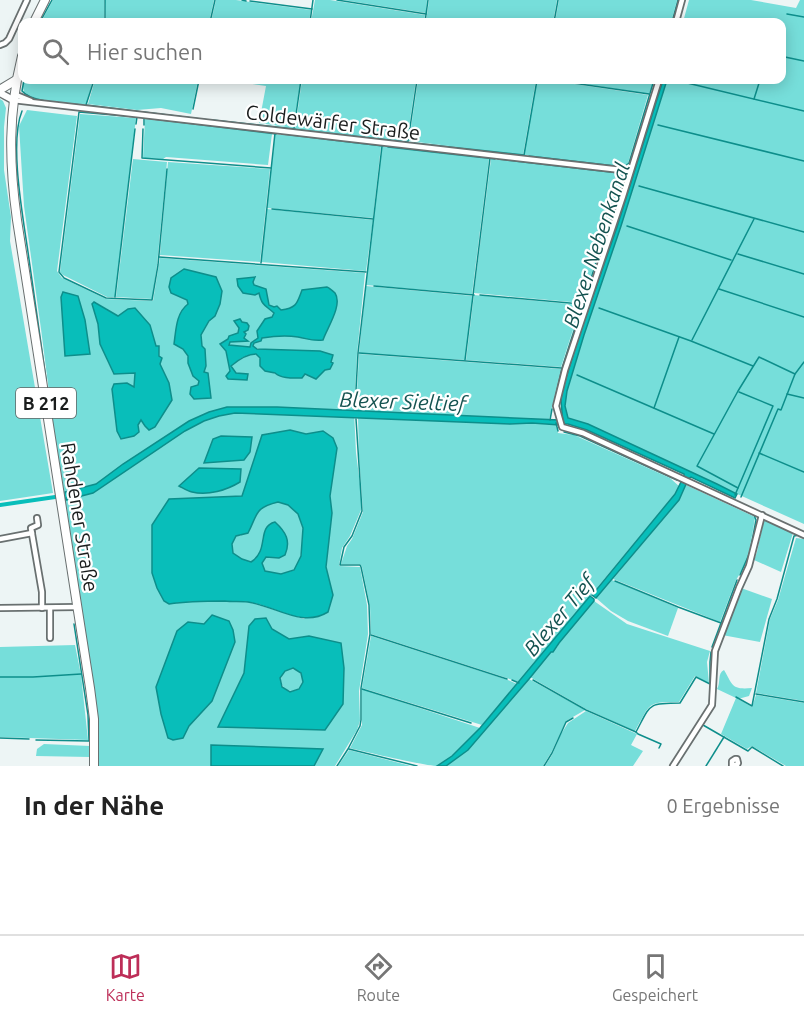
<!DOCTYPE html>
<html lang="de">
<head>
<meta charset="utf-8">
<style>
	body { margin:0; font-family:Ubuntu,sans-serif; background:#f6f6f6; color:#222 }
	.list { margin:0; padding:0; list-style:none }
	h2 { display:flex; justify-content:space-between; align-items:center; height:78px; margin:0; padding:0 24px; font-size:26px }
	h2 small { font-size:20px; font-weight:400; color:#767676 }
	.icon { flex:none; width:33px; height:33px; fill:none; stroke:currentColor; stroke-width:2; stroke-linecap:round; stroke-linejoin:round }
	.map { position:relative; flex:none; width:804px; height:766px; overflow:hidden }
	.search { position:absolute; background:#fff; box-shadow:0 3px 15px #0003; left:18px; right:18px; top:18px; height:66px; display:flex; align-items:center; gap:15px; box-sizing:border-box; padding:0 21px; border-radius:12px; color:#767676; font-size:22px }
	.sheet { height:168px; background:#fff }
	nav { display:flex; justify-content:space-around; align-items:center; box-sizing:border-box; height:84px; border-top:2px solid #e0e0e0; background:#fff; font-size:16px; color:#767676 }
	nav a { display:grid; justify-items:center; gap:3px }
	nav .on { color:#bd2e58 }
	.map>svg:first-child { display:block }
	.green { fill:#76deda; fill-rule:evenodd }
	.water { fill:#08beba; stroke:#0d8e8b; stroke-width:1.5; fill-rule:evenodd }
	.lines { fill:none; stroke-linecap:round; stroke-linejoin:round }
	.stream { stroke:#0d8e8b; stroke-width:1.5 }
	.canal { stroke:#08beba; stroke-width:4 }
	.minor-casing { stroke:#697070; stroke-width:8 }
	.tertiary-casing { stroke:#697070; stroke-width:9 }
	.primary-casing { stroke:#697070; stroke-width:10 }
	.minor { stroke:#fff; stroke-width:4.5 }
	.tertiary { stroke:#fff; stroke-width:6 }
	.primary { stroke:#fff; stroke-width:8 }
	.labels { text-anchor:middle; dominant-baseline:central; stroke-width:4.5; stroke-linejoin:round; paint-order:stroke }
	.shield { fill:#fff; stroke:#5f6161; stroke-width:1.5 }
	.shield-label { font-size:18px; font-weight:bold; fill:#1a1d1d }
	.street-label { font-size:20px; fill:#1a1d1d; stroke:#fff }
	.water-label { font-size:21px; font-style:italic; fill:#145351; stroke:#fff }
</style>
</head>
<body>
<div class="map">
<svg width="804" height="766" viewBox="0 0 804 766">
	<rect width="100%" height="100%" fill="#edf5f5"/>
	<g class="green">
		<polygon points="53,0 104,0 104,22 41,22"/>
		<polygon points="105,0 214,0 209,22 106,22"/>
		<polygon points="216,0 236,0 311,10 309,22 211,22"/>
		<polygon points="315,0 330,0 425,15 424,22 311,22"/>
		<polygon points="343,0 427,0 426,13"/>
		<polygon points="429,0 557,0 553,22 426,22"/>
		<polygon points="559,0 677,0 671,22 555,22"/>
		<polygon points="689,0 751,0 796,8 800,0 804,0 804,524 568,418 565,406 567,391 584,335 621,226 667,80 782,80 782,22 683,22"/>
		<path d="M25,80H93L86,105C66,103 41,104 24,92L23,86Z"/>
		<polygon points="95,80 198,80 191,114 161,108 137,110 88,104"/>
		<polygon points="238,80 301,80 293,128 259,123 266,86 238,82"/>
		<polygon points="302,80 416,80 407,141 295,129"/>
		<polygon points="418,80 536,80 523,155 409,141"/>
		<polygon points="537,80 547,80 648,95 628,163 623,167 524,155"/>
		<polygon points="558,80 654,80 649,94"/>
		<polygon points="0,99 3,101 6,108 4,127 4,170 11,217 10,241 53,493 0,501"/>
		<path d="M27,110L77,116L57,271L62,278L106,299L153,301L160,258L365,273L357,354L354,411L356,453L361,492V510L350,536L342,548L339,566L360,567L367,605L368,634L359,691L360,721L357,730L335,766H314L323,749L211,746V766H97L41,329L24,206L19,126ZM255,277L253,283L254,285C264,299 277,320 296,305L328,327L323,340C311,341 309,338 298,337C286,335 274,336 262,338L261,341L254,343L253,347L325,370L316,379C303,371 300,378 287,377C278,377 269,370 260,366V359L256,354C246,354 239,360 231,366L235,373H241L226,376L230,371L226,351L229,336L238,333L239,328L235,321L243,332L244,338L247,341L230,342L229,345L250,347L258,338L274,313C266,306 261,304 259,293L237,279ZM171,293L220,304L201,335L202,346L205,349L206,366L194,399L199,381L188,357L183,349L188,304L187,300ZM95,302L118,316L150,325L156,347L159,346L160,364L169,383L172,400L155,427L141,420L138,425L117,431L112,389L115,384L127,383L134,388L135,372L113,373L100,344L98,324L92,304ZM290,430L306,434L323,431L337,448L330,496L332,513L326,567L333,595L304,619L248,602L204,601L186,602L169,604L152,573V525L169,499L242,496L263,435ZM221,436L252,437L244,459L204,462ZM188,622L204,624L212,701L189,726L168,738L161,714L156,687ZM272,629L289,639L309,636L341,643L325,730L218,727L244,673Z"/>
		<polygon points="80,114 136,118 115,297 107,297 63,275 60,272"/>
		<polygon points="145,119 272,134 268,165 166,157 163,159 143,158"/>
		<polygon points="275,134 381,146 373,218 267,208"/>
		<polygon points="382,146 489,159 472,294 366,285"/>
		<polygon points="133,159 167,162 157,265 152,299 116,297"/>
		<polygon points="491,159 618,173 622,179 582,303 474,293"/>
		<polygon points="168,162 270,169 260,262 160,255"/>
		<polygon points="267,209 373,220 366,271 261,262"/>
		<polygon points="366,286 473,296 465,360 359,353"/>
		<polygon points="474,295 581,305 561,367 466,360"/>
		<polygon points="359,354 561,369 549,420 356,411"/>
		<polygon points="358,418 510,424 532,423 556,425 558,433 574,435 670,478 680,487 650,524 519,682 371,634 370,606 362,567 360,564 341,564 347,546 352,539 363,512 359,455"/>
		<polygon points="686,485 753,516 755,518 749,553 744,567 736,580 720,622 613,579 679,500"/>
		<path d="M278,502L288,504L298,514L303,528L301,556L294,570L281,574L265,571L262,563L266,557H272L263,536C262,549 262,555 251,562L242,559L233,553L232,544L236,536H240L251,526L256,514L266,505Z"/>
		<polygon points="764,519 793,533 781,572 754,560 757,552"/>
		<polygon points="796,538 804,539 804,701 756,693 770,619 778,600"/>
		<polygon points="612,580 678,608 668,636 628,621 611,611 596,598"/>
		<polygon points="741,588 772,599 760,642 722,635"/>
		<path d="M594,601L627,624L710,651L707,662L709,683L695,676L679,702C646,702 651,703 635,731L586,709L530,677L551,651L558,646V643Z"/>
		<polygon points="371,636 508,680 517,684 482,725 362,688"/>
		<polygon points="75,645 81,675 88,740 0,737 0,647"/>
		<circle cx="292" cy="680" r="11"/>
		<path d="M724,670C733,685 731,690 752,688L749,696L738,699L752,707L756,695L804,703V766H786L752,746L747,749L721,734L736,698L717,689C721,683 717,673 724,670Z"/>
		<polygon points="529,679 585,710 566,721 552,751 543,766 446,766 468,750"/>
		<path d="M362,689L480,728C471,737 450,762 438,766C425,766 366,752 350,748L362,725Z"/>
		<polygon points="586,711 637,734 631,745 643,751 633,766 545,766 552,755 561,734 568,723"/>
		<polygon points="44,744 90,746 90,757 36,756 37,749"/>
		<polygon points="349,750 411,766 338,766"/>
	</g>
	<g class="water">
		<polygon points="663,80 667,80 621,226 584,335 567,391 565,406 568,418 588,424 717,484 737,494 735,498 691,477 688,479 684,477 684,474 587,430 568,424 563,424 561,400 562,391 578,339 617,227"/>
		<path d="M184,269L216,277L222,291L220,304L215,316L209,321L201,335L202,346L205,349L206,366L204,372L208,373L211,398L194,399L190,394L191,387L198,385L199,381L193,376L188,363V356L183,349L174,344C176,330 176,313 188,304L187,300L171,293L169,287L171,278Z"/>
		<path d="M255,277L253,282L254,285L266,289L269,305L274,307L277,306L281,310C297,308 297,303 302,290L327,287C328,287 334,292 335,293C343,305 327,328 323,340C311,341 309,339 298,337C286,335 274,336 262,338L261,341L254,343L253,346L257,349L320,351L333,355L331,362L333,363L330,369L325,370L316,379L305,374L302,378C293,378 282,379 275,373L265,371L260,366V358L256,354C246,354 238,360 231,366L236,373L248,374L247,380L228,379L226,376L230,371L226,351L220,344L228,339L229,336L238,333L239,328L234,321L240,319L242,322L247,323L249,326L248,330L244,332L246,334L244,338L248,341L230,342L229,345L250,347L251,343L258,338L257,331L265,319L272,317L274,313C265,305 262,306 259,293L255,295L243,293L238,286L237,279Z"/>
		<polygon points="63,292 78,296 85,320 90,354 65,356 61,297"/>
		<polygon points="94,302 118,316 128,309 135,308 150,325 156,346 159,346 159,356 162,358 160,364 169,383 172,400 155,427 149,430 145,426 141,420 138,425 139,432 134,436 121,439 117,431 112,389 114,384 127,383 134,387 135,373 114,374 100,344 98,324 92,304"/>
		<polygon points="227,407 277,407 559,420 559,425 532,423 510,424 235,413 219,416 204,421 185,431 93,493 66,500 65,492 96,484 123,464 189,421 209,412"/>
		<path d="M290,430L306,434L323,431L333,438L337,448L330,496L332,513L326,567L333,595L328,612C302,628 276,606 248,602C241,601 232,602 225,601C206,601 188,601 169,604L164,601L157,588L152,573V525L169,499L242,496L262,435ZM278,502L288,505L298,514L303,528L301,556L294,570L281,574L265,571L262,563L266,557L279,558L285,555C291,541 286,532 275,522C256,527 270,550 251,562L242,559L233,553L232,544L236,536L248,533C258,514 254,508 278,502Z"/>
		<polygon points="221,436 252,437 250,452 244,460 204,463 213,439"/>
		<path d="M199,468L241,469L240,482C227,490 208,496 192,492C188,491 183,488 179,486Z"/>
		<polygon points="682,480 687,482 679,500 596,598 592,595 675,494"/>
		<polygon points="590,596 594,599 594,601 559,643 553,652 551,652 529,679 468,750 446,766 437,766 452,756 480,728"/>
		<polygon points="212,615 229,621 233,630 235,642 212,701 189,726 183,738 173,740 168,738 161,714 156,687 177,631 188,622 204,624"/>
		<path d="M266,618L272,629L289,639L309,636L341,643L344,668L343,704L325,730L218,727L244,673L249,626L255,619ZM293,668L301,673L303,682L299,689L290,692L282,687L280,678L285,671Z"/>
		<polygon points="211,745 323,749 314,766 211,766"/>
	</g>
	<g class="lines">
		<g class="stream">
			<polyline points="105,0 105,22"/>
			<polyline points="242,0 246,1"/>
			<polyline points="337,0 426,14"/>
			<polyline points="250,1 312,9"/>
			<polyline points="787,14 804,17"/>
			<polyline points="40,22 52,0"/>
			<polyline points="210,22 215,0"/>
			<polyline points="310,22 313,0"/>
			<polyline points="425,22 428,0"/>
			<polyline points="554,22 558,0"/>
			<polyline points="672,22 678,0"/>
			<polyline points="785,57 804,61"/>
			<path d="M24,80L22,91C33,103 65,103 81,105"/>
			<polyline points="94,80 86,105 209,120"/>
			<polyline points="552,80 649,94"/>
			<polyline points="672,80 675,80"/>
			<polyline points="679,81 804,111"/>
			<polyline points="238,82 238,80"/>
			<polyline points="754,99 760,80"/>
			<polyline points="193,109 199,80"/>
			<path d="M22,111C9,143 23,217 28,252C34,294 40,337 46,379"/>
			<polyline points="212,120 295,129"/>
			<polyline points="136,124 137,117 79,112 59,272 64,278 106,298 152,300 158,265 167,169"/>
			<polyline points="144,125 144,118 276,134"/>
			<polyline points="658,125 804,161"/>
			<polyline points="294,128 301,80"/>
			<polyline points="143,129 142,158 271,168"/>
			<polyline points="300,130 408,142"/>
			<polyline points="282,134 383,146"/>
			<polyline points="408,141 417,80"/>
			<polyline points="414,143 524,155"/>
			<polyline points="388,147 495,159"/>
			<polyline points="524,155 537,80"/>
			<polyline points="529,156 624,167 629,163 654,80"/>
			<polyline points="498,159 619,173 622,175 623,179 562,368 554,403"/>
			<polyline points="639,186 804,232"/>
			<polyline points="272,209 373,219"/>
			<polyline points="627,226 731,260"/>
			<polyline points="738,254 804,274"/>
			<polyline points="159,257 366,272"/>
			<polyline points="261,263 275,133"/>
			<polyline points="374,286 474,295"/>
			<polyline points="719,289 804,317"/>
			<polyline points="480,295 581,304"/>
			<polyline points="115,297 135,129"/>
			<polyline points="599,308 691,341 753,366"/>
			<polyline points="692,340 754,219"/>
			<polyline points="359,353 561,368"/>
			<polyline points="465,360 490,158"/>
			<polyline points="577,375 714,434"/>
			<polyline points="787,394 804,398"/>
			<polyline points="355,408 358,353 382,146"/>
			<polyline points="654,408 679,337"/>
			<polyline points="550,420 552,409"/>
			<polyline points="556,423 558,431"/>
			<polyline points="564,432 580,436 677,480"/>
			<polyline points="759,453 804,472"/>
			<polyline points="690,485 754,515 756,520 750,552 740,575"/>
			<polyline points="738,488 697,466 738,391 759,357 795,374"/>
			<polyline points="735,495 773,406 739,392"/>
			<polyline points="741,497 778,409 781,410 795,374 804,362"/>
			<polyline points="615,581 678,607 721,623"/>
			<polyline points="371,635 507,679"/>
			<polyline points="712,647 737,580"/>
			<polyline points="0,677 33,677 81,674"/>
			<polyline points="512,680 519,683"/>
			<path d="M533,680L586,710L636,732C651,704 647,703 680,703L696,677L710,684V662L711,652"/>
			<polyline points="362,689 471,723"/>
			<polyline points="756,694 804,702"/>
			<polyline points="736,697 752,706 769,619 777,599 794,536 799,535 802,537"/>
			<polyline points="703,725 748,751 752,747 783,766"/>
			<polyline points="636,732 638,734 661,744 659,748"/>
			<polyline points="0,738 29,739"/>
			<polyline points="36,740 89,741 88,715 74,624"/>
			<polyline points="349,749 417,766"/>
			<polyline points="337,766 348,749 360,726 361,720 361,688 370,634 369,605 361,567 360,565 340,565 344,547 352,536 362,511 356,419"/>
			<polyline points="544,766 552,753 566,722 573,718"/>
			<polyline points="706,766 724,737"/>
		</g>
		<polyline class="canal" points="0,505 69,495"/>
		<defs>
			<g id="minor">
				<polyline points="676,22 682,0"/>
				<polyline points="0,45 5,43 9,39 27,0"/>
				<polyline points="659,80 623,196 565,370 556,406 562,427 583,433 804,535"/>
				<polyline points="14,94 31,101"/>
				<polyline points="13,100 630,171"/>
				<polyline points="37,518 38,525 31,528 42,592 42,608"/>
				<polyline points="0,539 32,533"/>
				<polyline points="0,608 77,607"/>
				<polyline points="50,638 50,608"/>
				<polyline points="673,766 712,705 715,651 739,588 749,566 762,515"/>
				<polyline points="732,766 732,761 735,759 737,759 738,763 737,765 732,765"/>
			</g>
			<polyline id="tertiary" points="0,93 13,100"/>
			<g id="primary">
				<polyline points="34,22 45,0"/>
				<path d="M22,56C8,113 9,163 17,220L90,688L94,719V766"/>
				<polyline points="1,89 16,80"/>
			</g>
		</defs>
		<use href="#minor" class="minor-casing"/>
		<use href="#tertiary" class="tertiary-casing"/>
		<use href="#primary" class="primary-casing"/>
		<use href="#minor" class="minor"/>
		<use href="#tertiary" class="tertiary"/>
		<use href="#primary" class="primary"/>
	</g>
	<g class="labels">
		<rect class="shield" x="16" y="388" width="60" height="30" rx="4.5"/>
		<g class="shield-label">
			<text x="46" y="403">B 212</text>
		</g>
		<g class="street-label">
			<text transform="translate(333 122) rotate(7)">Coldewärfer Straße</text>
			<text transform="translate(80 517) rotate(81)">Rahdener Straße</text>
		</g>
		<g class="water-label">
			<text transform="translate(596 245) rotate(-72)">Blexer Nebenkanal</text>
			<text transform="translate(403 401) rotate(2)">Blexer Sieltief</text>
			<text transform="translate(559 615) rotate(-50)">Blexer Tief</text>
		</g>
	</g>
</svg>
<div class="search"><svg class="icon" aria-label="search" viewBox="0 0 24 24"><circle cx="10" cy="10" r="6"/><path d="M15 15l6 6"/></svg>Hier suchen</div>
</div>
<section class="sheet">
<h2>In der Nähe<small>0 Ergebnisse</small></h2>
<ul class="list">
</ul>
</section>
<nav>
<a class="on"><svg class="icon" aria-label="map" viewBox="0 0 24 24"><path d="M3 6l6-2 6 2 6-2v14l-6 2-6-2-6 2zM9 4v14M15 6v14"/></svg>Karte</a>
<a><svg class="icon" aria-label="directions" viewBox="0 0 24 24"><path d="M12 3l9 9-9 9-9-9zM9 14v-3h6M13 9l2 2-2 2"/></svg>Route</a>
<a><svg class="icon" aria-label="saved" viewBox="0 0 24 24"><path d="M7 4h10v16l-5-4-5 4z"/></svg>Gespeichert</a>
</nav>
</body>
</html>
